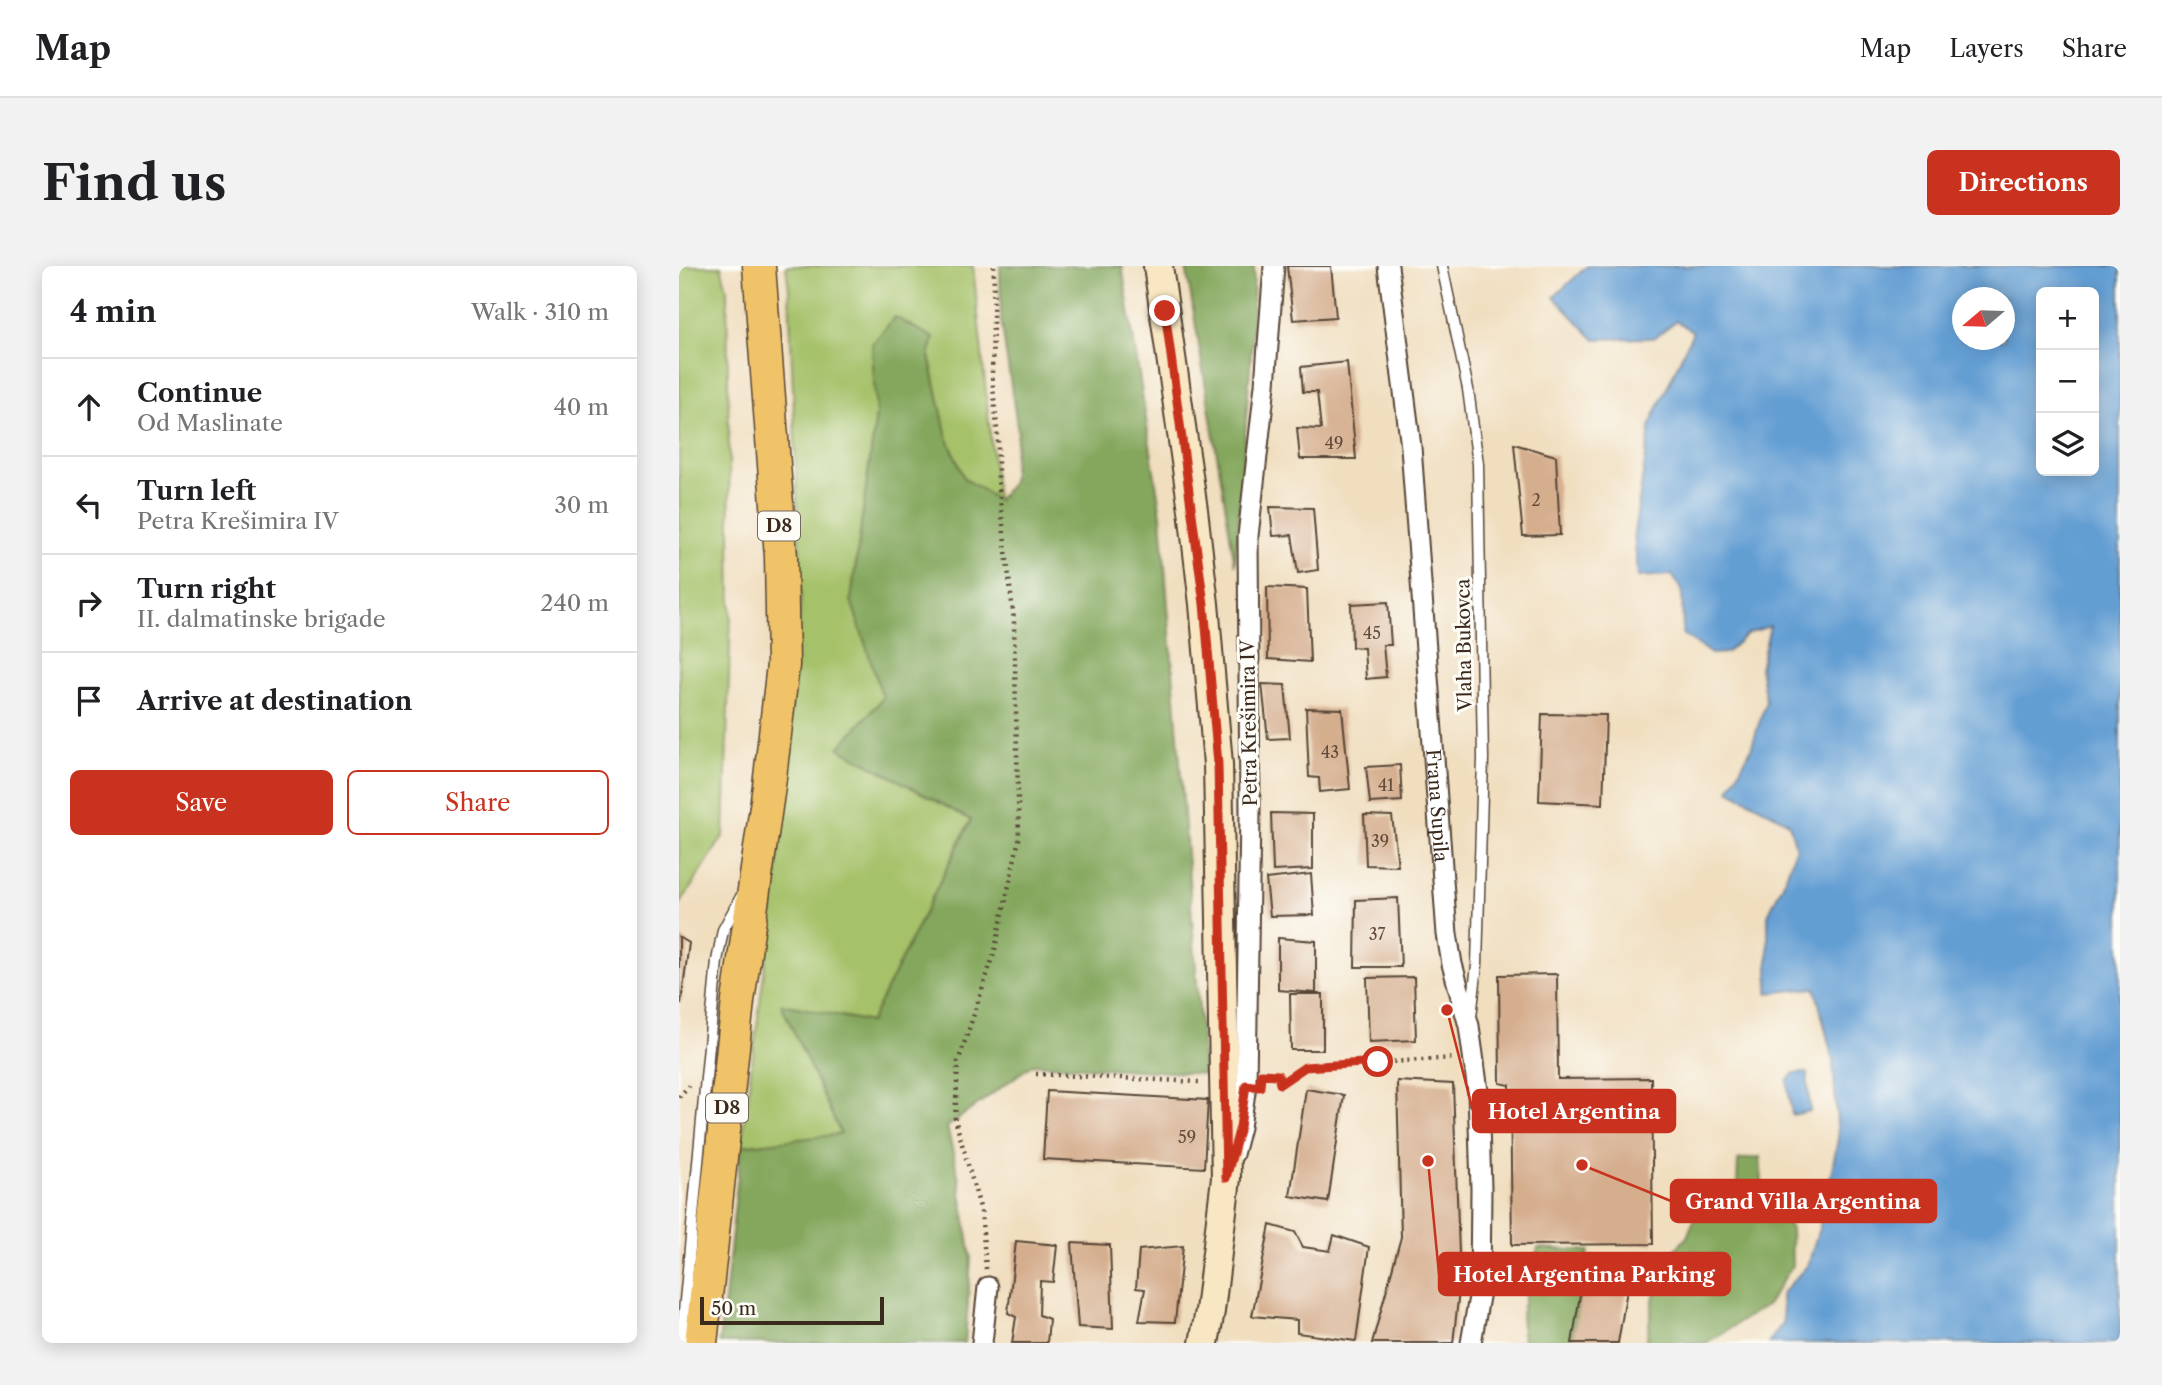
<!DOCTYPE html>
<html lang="en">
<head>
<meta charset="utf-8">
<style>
	body { margin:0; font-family:"Libre Caslon Text",serif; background:#f2f2f2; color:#202124 }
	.controls { position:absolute; right:21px; top:21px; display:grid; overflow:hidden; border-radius:10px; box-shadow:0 4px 18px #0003 }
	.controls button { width:63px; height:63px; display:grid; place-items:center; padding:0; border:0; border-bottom:2px solid #e0e0e0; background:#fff; color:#202124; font:35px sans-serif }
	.compass { position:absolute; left:1273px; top:21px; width:63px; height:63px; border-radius:50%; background:#fff; box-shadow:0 4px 18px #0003; rotate:251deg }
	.scale { position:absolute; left:21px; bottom:18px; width:184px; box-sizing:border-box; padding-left:7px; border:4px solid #3b2a1e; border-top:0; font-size:19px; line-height:24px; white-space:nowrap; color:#3b2a1e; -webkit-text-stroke:5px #fdfcf7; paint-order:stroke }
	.stop { position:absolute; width:21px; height:21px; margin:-16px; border:5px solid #c8321e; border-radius:50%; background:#fff }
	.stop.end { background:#c8321e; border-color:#fff; box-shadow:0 2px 7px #0008 }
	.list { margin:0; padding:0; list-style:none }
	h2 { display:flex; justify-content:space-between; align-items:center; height:91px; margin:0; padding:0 28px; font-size:30px }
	h2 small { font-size:23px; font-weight:400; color:#757577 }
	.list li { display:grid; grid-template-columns:46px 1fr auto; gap:21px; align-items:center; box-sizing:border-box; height:98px; padding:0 28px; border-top:2px solid #e0e0e0 }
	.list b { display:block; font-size:26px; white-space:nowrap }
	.list p { margin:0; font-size:23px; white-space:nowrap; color:#757577 }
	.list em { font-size:23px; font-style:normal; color:#757577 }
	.actions { display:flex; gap:14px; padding:21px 28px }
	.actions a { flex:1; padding:16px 0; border:2px solid #c8321e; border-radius:10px; text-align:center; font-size:24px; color:#c8321e }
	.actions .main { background:#c8321e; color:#fff }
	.icon { flex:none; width:38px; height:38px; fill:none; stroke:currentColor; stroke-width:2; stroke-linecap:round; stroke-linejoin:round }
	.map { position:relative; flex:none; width:1441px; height:1077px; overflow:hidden; border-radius:10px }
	header { display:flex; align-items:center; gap:42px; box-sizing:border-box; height:98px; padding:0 35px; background:#fff; border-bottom:2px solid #e0e0e0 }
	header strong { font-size:33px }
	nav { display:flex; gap:38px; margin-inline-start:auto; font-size:24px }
	.intro { display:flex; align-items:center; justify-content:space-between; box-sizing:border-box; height:168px; padding:0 42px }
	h1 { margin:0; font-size:49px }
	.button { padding:18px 32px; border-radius:10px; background:#c8321e; color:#fff; font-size:24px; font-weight:700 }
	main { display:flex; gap:42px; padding:0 42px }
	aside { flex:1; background:#fff; border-radius:10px; box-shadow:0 4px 18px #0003 }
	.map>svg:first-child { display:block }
	.green { fill:#a5c169; stroke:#707644; stroke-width:2 }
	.forest { fill:#84a75d; stroke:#60683e; stroke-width:2 }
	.water { fill:#649ed3; stroke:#506478; stroke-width:2; fill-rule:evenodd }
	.building { fill:#d5ae8e }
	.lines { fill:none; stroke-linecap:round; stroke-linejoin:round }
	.lane-casing { stroke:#564536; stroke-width:13 }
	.street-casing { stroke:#564536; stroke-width:23 }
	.secondary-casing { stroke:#564536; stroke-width:32 }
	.primary-casing { stroke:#564536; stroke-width:35 }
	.path { stroke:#564536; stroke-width:4.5; stroke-dasharray:2 5; stroke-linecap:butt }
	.lane { stroke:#fff; stroke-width:10 }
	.street { stroke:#fff; stroke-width:19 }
	.secondary { stroke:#f9e7c3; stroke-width:28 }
	.primary { stroke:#f1c369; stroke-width:32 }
	.route { stroke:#c8321e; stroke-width:9 }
	.labels { text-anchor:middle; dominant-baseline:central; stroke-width:6; stroke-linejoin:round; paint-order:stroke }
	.number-label { font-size:16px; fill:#624b3a }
	.shield { fill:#fdfcf7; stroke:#75695f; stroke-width:2 }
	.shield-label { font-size:18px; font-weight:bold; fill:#3b2a1e }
	.street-label { font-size:19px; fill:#3b2a1e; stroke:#fdfcf7 }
	.leader { fill:none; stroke:#c8321e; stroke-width:2.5 }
	.callout-dot { fill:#c8321e; stroke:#fdfcf7; stroke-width:2.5 }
	.callout { fill:#c8321e; stroke:#c8321e; stroke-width:2.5 }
	.callout-label { font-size:21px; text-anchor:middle; font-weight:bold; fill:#fff }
</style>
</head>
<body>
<header>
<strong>Map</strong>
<nav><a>Map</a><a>Layers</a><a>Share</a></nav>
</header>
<div class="intro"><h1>Find us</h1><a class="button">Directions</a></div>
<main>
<aside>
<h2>4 min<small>Walk · 310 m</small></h2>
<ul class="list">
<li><svg class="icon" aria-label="ahead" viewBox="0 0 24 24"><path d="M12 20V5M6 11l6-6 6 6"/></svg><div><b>Continue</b><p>Od Maslinate</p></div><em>40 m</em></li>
<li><svg class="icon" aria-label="left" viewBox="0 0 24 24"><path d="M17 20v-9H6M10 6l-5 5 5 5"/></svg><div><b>Turn left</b><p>Petra Krešimira IV</p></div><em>30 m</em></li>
<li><svg class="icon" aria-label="right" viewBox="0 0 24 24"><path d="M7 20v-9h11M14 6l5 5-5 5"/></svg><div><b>Turn right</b><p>II. dalmatinske brigade</p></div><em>240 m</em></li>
<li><svg class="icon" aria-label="arrive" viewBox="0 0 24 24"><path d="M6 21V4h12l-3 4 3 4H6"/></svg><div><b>Arrive at destination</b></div></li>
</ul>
<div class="actions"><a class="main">Save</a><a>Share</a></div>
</aside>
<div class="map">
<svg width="1441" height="1077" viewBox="0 0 1441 1077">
	<rect width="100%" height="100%" fill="#fdfcf7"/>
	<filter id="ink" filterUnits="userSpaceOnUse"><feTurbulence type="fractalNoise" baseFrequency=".0143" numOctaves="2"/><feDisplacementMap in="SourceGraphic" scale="14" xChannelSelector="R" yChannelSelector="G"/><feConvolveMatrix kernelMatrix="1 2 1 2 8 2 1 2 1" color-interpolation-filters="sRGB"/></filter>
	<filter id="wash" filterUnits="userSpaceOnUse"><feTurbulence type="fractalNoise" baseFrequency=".00686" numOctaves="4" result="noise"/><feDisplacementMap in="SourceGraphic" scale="28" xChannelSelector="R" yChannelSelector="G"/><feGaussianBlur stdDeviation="1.57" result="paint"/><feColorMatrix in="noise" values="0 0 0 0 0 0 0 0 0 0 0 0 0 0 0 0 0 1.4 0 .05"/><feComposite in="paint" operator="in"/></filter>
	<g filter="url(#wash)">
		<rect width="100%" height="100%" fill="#f0debf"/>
		<g class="green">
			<polygon points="0,0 42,0 48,23 52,347 45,569 0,640"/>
			<polygon points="107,0 294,0 318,234 285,212 268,171 250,89 193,78 197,149 172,334 204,432 160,482 292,553 191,756 103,738 162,869 62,880 98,608 122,329 110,23"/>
		</g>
		<g class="forest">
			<polygon points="321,0 443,0 482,249 525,808 354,798 268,861 280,913 292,992 286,1077 40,1077 46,1034 62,880 162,868 102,738 191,756 292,554 160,482 204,432 172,334 197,149 193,78 216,51 255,72 250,90 268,171 285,212 319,234 333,216 335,190 339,166 322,54"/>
			<polygon points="507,0 575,0 573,76 556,299"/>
			<polygon points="1081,891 1084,929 1112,962 1113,1000 1088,1039 1027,1077 1008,1077 1002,1074 1000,1077 967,1077 980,1000 1008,971 1020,942 1058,923 1059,894"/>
			<polygon points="859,982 910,985 906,999 893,1077 844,1077 842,1048"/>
		</g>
		<g class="water">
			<path d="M908,0H1441V1077H1089L1104,1057L1103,1027L1129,999L1144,949L1159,873L1154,794L1136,722L1089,727V649L1105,616L1117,582L1110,557L1050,524L1072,483L1087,435L1081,402L1091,360L1069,367L1047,387L1032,388L1004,368L1003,324L993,309L959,311L955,267L972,156L1014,66L997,55L975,72L915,73L875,31ZM1362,26H1415V205H1362ZM1283,32H1325V74H1283Z"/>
			<polygon points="1115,807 1128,807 1131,845 1113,849 1108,815"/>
		</g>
		<g id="blocks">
			<g class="building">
				<polygon points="608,0 652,0 657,51 614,54"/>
				<polygon points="668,96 677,193 621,193 618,162 642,163 638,126 624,126 622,101"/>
				<polygon points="835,178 877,190 881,269 844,270"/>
				<polygon points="591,241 634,242 639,304 619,307 613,269 594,270"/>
				<polygon points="588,321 628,323 631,396 589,393"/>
				<polygon points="709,336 712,379 704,379 707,411 687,413 685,382 673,381 672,338"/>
				<polygon points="583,418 606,419 611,472 589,473"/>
				<polygon points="627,442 663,443 671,523 641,526 640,512 630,511"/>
				<polygon points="863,448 927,449 924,538 860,535"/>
				<polygon points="721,499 723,535 691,537 687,501"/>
				<polygon points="592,547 634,548 634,603 594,605"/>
				<polygon points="685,549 713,550 719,600 687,599"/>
				<polygon points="632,608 635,649 591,650 587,613"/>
				<polygon points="719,632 722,701 676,701 677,634"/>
				<polygon points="0,671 10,677 2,737 0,737"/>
				<polygon points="599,672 637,675 637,727 599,724"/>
				<polygon points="878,708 879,813 972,812 974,978 833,979 831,819 821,817 820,709"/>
				<polygon points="735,711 737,774 690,776 688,712"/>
				<polygon points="611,728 644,728 644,784 612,784"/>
				<polygon points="718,815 774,818 781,1016 774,1077 693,1077 722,971"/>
				<polygon points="627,823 665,829 649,936 611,930"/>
				<polygon points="368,825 529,834 525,902 364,893"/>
				<polygon points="591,959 616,966 624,981 651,985 655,969 690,981 677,1075 618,1067 618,1054 573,1050"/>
				<polygon points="337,975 378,979 374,1016 361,1015 360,1049 370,1053 368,1077 333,1077 337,1051 329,1047"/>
				<polygon points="393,977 431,979 434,1063 399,1061"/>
				<polygon points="504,980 496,1056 460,1055 466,1023 457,1022 460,984"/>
				<polygon points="906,999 951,1006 939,1077 893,1077"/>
			</g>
		</g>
	</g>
	<g filter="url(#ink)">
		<use href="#blocks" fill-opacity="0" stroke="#564536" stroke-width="2"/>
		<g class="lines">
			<defs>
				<g id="lane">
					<polyline points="763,0 789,123 799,198 804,492 798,699 792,751"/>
					<polyline points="2,1077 38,695 44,664 63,629"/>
				</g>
				<g id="street">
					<path id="s1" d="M709,0L732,181L768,668L773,698L790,760L799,825L802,923L801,1025L792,1077"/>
					<polyline points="554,888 561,861 567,819 571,547 569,270 586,119 595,0"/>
					<polyline points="303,1077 309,1021"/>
				</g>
				<polyline id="secondary" points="479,0 514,244 525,338 539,498 547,912 531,1045 525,1077"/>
				<polyline id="primary" points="22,1077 59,735 90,520 104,399 102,291 80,0"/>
			</defs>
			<use href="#lane" class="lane-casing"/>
			<use href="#street" class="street-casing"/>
			<use href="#secondary" class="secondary-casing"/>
			<use href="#primary" class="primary-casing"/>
			<g class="path">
				<polyline points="357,808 520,816"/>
				<polyline points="587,809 599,809 601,818 626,801 776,792"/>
				<polyline points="0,831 10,820"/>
				<polyline points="307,1003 302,945 276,853 279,796 315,688 340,573 335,355 319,215 319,173 313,110 315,0"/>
			</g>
			<use href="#lane" class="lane"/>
			<use href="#street" class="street"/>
			<use href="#secondary" class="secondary"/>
			<use href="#primary" class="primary"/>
		</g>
	</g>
	<g class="lines" filter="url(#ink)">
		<polyline class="route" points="486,45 525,338 539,498 547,912 561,861 567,819 581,821 582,808 599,809 601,818 626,801 699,796"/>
	</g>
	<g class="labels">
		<g class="number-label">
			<text x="655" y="177">49</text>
			<text x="857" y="234">2</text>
			<text x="693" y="367">45</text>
			<text x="651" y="486">43</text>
			<text x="707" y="519">41</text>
			<text x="701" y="575">39</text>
			<text x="698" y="668">37</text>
			<text x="508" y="871">59</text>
		</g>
		<g class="shield">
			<rect x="79" y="245.5" width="42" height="29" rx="5"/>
			<rect x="27" y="827.5" width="42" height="29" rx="5"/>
		</g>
		<g class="shield-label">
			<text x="100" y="260">D8</text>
			<text x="48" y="842">D8</text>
		</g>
		<g class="street-label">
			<text transform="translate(785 379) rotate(-91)">Vlaha Bukovca</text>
			<text transform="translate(570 457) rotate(-91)">Petra Krešimira IV</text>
			<text stroke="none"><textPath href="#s1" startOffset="542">Frana Supila</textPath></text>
		</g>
	</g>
	<path class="leader" d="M768 744L794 845M903 899L992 935M749 895L760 1008"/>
	<g class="callout-dot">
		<circle cx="768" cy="744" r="7"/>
		<circle cx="903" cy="899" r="7"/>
		<circle cx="749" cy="895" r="7"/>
	</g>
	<g class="callout">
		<rect x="794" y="824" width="202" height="42" rx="7"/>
		<rect x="992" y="914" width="265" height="42" rx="7"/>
		<rect x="760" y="987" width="291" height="42" rx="7"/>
	</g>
	<g class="callout-label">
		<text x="895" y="853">Hotel Argentina</text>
		<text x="1124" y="943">Grand Villa Argentina</text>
		<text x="905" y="1016">Hotel Argentina Parking</text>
	</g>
</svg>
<div class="controls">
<button>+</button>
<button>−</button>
<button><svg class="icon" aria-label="layers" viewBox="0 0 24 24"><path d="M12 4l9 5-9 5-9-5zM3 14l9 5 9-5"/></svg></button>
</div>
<svg class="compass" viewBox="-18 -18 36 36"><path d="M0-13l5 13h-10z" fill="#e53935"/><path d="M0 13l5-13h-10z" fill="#757577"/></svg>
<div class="scale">50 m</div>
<div class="stop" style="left:699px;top:796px"></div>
<div class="stop end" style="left:486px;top:45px"></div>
</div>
</main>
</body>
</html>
